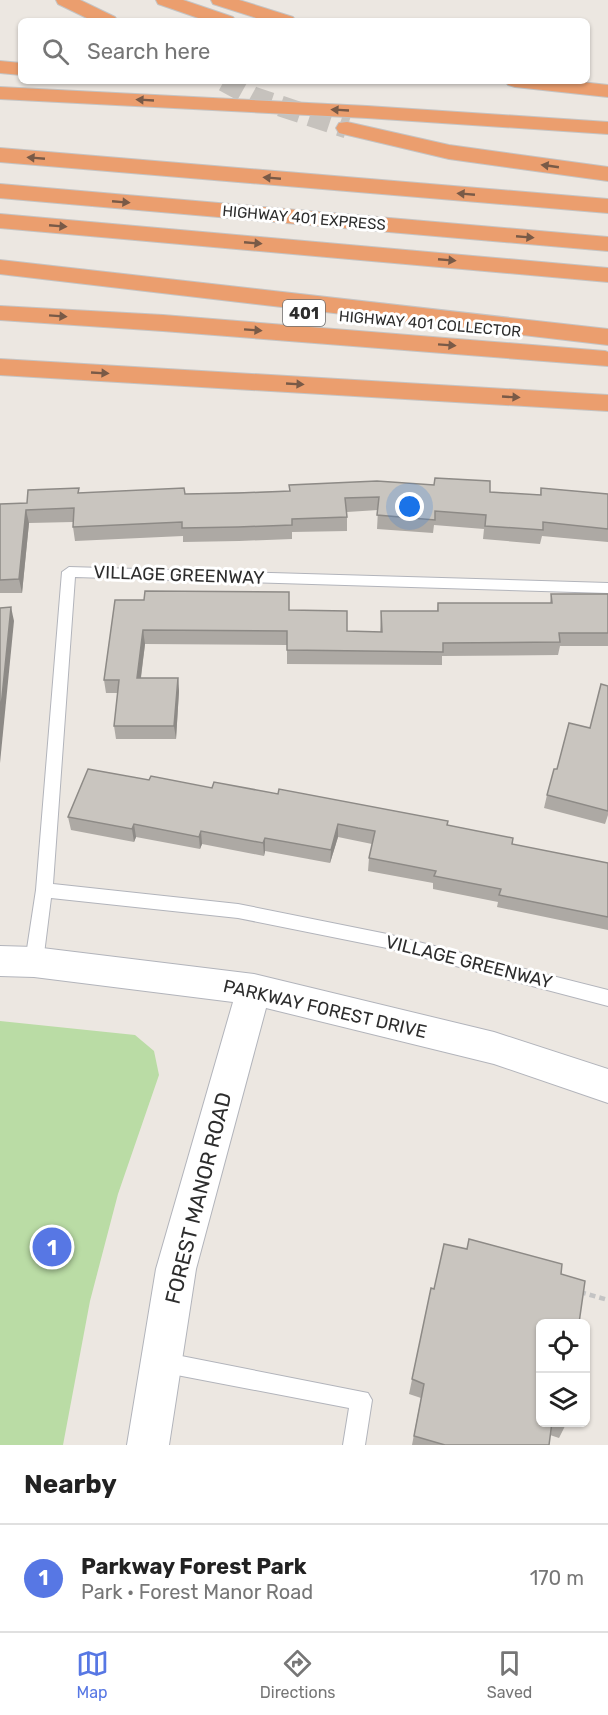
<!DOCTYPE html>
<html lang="en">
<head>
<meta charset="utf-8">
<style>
	body { margin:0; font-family:Rubik,sans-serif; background:#f6f6f6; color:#222 }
	.controls { position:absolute; right:18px; bottom:18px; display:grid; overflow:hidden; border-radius:9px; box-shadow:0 2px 4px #0004 }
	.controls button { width:54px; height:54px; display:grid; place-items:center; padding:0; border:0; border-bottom:2px solid #e0e0e0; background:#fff; color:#222; font:30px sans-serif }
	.you { position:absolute; left:410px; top:507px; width:21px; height:21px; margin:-15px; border:4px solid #fff; border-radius:50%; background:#1a73e8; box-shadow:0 0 0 9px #1a73e833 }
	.badge { display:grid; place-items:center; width:39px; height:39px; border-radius:50%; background:#5777e4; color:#fff; font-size:20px; font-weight:700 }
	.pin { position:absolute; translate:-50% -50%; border:3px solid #fff; box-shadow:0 2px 6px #0006 }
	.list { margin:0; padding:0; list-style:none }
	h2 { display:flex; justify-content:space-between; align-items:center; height:78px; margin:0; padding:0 24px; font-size:26px }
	h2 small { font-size:20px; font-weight:400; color:#767676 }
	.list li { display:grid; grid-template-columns:39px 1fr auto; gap:18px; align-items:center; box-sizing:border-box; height:108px; padding:0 24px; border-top:2px solid #e0e0e0 }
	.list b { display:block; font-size:22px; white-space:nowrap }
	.list p { margin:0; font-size:20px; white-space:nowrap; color:#767676 }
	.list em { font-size:20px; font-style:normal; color:#767676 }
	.icon { flex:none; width:33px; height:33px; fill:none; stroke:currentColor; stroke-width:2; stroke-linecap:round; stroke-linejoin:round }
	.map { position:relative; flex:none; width:608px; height:1445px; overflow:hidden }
	.search { position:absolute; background:#fff; box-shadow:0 2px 4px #0004; left:18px; right:18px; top:18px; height:66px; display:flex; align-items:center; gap:15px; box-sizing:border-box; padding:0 21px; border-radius:9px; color:#767676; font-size:22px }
	.sheet { height:186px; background:#fff }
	nav { display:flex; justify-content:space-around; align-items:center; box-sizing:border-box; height:84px; border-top:2px solid #e0e0e0; background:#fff; font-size:16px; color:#767676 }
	nav a { display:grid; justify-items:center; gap:3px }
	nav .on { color:#5777e4 }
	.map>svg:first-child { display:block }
	.green { fill:#badca5 }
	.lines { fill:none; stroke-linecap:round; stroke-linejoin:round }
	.motorway-tunnel { stroke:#c6c2bd; stroke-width:21; stroke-dasharray:21 10; stroke-linecap:butt }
	.service-casing { stroke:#b2b4bb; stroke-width:2 }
	.minor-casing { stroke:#b2b4bb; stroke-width:2 }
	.motorway-casing { stroke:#c4c4c4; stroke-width:2 }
	.path { stroke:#c4c4c4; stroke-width:4.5; stroke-dasharray:6 4; stroke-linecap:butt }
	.service { fill:#fff; fill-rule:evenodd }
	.minor { fill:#fff; fill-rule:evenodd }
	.motorway { fill:#eb9e6e; fill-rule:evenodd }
	.wall { fill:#ada9a4 }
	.shaded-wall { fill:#8d8a86 }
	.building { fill:#c9c5bf; stroke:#8d8a86; stroke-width:1.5 }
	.oneway { fill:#795a47 }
	.labels { text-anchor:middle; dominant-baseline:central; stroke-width:6; stroke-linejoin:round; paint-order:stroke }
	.far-street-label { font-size:15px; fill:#2d2d2d; stroke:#fff }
	.shield { fill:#fff; stroke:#6c6c6c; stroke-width:1.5 }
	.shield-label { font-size:16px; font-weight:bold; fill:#2d2d2d }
	.street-label { font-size:18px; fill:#2d2d2d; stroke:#fff }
	.near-street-label { font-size:21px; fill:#2d2d2d; stroke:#fff }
</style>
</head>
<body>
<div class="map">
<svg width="608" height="1445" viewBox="0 0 608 1445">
	<rect width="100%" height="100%" fill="#ece7e1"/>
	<polygon class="green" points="0,1021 135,1035 154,1051 159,1075 118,1194 90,1301 63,1445 0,1445"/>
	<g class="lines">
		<polyline class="motorway-tunnel" points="224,81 253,97 347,128"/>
		<defs>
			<g id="service">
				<polygon points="69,567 608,583 608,593 75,577 53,884 238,904 387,934 608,990 608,1006 387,948 238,918 51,898 43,962 40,967 34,969 28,967 25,962 36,890 62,572"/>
				<polygon points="161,1352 368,1393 372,1400 365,1445 343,1445 349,1408 161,1372 154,1369 151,1362 154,1355"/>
			</g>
			<polygon id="minor" points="0,946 34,947 254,974 494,1032 608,1069 608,1103 494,1064 266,1008 196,1269 169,1445 127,1445 156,1269 233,1002 34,977 0,976"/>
			<g id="motorway">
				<polygon points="56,0 80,0 115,17 118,21 93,21 58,4"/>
				<polygon points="156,0 183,0 233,17 236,21 207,21 158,4"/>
				<polygon points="211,0 239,0 293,17 296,21 266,21 213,4"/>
				<polygon points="0,61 21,63 21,75 0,73"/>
				<polygon points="505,81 572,81 608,85 608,97 515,87 508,85"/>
				<polygon points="0,87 367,106 608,122 608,134 367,118 0,99"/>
				<polygon points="347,122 449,145 608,167 608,181 449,159 339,133 336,128 339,123"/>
				<polygon points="0,148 608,199 608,213 0,162"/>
				<polygon points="0,184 608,237 608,251 0,198"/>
				<polygon points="0,214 608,268 608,282 0,228"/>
				<polygon points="0,260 608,329 608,345 0,274"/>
				<polygon points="0,306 163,315 605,351 608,352 608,366 163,331 0,320"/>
				<polygon points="0,359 608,395 608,411 0,375"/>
			</g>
		</defs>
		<use href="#service" class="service-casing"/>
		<use href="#minor" class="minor-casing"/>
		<use href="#motorway" class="motorway-casing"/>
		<polyline class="path" points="580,1292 608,1300"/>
		<use href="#service" class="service"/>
		<use href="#minor" class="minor"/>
		<use href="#motorway" class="motorway"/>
	</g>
	<g class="wall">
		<polygon points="289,485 490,492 540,495 541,488 608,494 608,542 542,536 540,544 483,539 484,529 434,525 433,533 377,529 378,510 347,512 347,531 292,532 292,539 239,541 183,542 183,536 75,541 73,527 73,522 29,523 22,593 0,593 0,504 27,503 79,493 185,494 289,491"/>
		<polygon points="551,594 608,594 608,646 560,646 558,655 442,656 442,665 287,664 287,645 145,644 141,678 178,678 179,691 176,739 116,739 114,726 118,693 106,693 104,680 115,600 289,610 347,631 380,632 381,611 437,611 438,603 550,603"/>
		<polygon points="608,686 608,815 605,824 544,808 547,795 557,769 590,728"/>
		<polygon points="149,780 212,788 447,825 512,844 608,863 608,930 497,907 498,902 433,889 433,883 368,871 369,858 372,844 338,837 330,863 265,851 264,856 202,844 200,849 136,837 134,842 71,830 68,817"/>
		<polygon points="431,1288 540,1422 562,1422 566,1424 559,1438 550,1435 549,1445 412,1445 421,1398 409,1394"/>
	</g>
	<g class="shaded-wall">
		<polygon points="26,510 29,523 22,593 19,579"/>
		<polygon points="11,607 14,621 0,763 0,717"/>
		<polygon points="143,630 145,644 139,691 137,678"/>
		<polygon points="178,678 179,691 176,739 174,726"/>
		<polygon points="134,824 136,837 134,842 132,829"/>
		<polygon points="338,824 338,837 330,863 331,850"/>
		<polygon points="201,831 202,844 200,849 199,837"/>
		<polygon points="265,838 265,851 264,856 263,843"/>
	</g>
	<g class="building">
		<polygon points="435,478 490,481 490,492 541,495 541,488 608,494 608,529 543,522 543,530 485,526 486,515 435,511 435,520 377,515 379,497 345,498 347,517 292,519 292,525 238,527 182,528 182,522 73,527 74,508 26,510 19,579 0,580 0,504 27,503 28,490 79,488 78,493 184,488 185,494 238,493 290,491 289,485 377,481 434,485"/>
		<polygon points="145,591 289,592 289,610 347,611 347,631 382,632 381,611 438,611 438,603 552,603 551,594 608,594 608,633 559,633 560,642 443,643 443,652 287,650 287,631 143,630 137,678 178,678 174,726 114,726 119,680 104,680 115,600 144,600"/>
		<polygon points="11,607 0,717 0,608"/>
		<polygon points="601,684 608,686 608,811 547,795 554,769 557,769 569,723 590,728"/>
		<polygon points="88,769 149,780 151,776 212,788 214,782 278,794 279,789 448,821 447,825 513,838 512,844 608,863 608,917 499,895 501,889 434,876 436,871 369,858 375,831 358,828 338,824 331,850 265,838 263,843 201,831 199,837 134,824 132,829 68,817"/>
		<polygon points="469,1239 562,1264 561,1274 585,1281 579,1323 540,1323 540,1422 552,1422 549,1445 445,1445 414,1436 424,1384 412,1379 431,1288 434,1289 444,1244 467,1249"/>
	</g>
	<defs><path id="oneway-solid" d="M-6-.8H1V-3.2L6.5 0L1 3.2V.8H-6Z" transform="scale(1.5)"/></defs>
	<g class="oneway">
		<use href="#oneway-solid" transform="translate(145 100) rotate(-177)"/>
		<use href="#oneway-solid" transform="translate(340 110) rotate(-177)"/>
		<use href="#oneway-solid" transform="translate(36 158) rotate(-175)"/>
		<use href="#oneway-solid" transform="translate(550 166) rotate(-172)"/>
		<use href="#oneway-solid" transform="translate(272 178) rotate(-175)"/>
		<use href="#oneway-solid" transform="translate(466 194) rotate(-175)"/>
		<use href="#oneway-solid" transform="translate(121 202) rotate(5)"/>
		<use href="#oneway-solid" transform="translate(58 226) rotate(5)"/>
		<use href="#oneway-solid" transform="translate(525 237) rotate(5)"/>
		<use href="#oneway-solid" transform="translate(253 243) rotate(5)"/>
		<use href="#oneway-solid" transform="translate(447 260) rotate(5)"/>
		<use href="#oneway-solid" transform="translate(58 316) rotate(4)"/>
		<use href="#oneway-solid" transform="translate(253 330) rotate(4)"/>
		<use href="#oneway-solid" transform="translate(447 345) rotate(4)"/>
		<use href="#oneway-solid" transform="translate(100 373) rotate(3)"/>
		<use href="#oneway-solid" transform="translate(295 384) rotate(3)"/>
		<use href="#oneway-solid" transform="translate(511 397) rotate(3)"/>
	</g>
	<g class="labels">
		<g class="far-street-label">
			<text transform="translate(304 218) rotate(5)">HIGHWAY 401 EXPRESS</text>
			<text transform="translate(430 324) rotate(5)">HIGHWAY 401 COLLECTOR</text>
		</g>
		<rect class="shield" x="283" y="300" width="42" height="26" rx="4.5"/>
		<g class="shield-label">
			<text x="304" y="313">401</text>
		</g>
		<g class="street-label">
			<text transform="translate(179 575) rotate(2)">VILLAGE GREENWAY</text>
			<text transform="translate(469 962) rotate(14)">VILLAGE GREENWAY</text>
			<text transform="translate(325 1009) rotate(13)">PARKWAY FOREST DRIVE</text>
		</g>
		<g class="near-street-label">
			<text transform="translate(198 1198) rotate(-76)">FOREST MANOR ROAD</text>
		</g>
	</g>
</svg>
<div class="controls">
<button><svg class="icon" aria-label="locate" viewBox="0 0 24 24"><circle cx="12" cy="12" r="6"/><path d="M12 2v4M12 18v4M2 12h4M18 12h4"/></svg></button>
<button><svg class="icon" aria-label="layers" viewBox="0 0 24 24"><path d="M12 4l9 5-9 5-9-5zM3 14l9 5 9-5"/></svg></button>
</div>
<div class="you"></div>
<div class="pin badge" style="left:52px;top:1247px">1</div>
<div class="search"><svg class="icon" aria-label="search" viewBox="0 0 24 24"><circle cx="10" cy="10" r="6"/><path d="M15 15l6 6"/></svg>Search here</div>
</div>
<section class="sheet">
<h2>Nearby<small></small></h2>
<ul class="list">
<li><span class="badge">1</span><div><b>Parkway Forest Park</b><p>Park · Forest Manor Road</p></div><em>170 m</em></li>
</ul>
</section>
<nav>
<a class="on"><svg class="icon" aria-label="map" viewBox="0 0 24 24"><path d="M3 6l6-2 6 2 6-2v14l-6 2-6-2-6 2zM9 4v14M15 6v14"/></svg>Map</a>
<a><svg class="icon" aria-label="directions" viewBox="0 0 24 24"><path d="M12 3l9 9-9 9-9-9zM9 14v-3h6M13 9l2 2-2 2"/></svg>Directions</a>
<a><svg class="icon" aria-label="saved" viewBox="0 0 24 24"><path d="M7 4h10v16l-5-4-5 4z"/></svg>Saved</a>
</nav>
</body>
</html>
